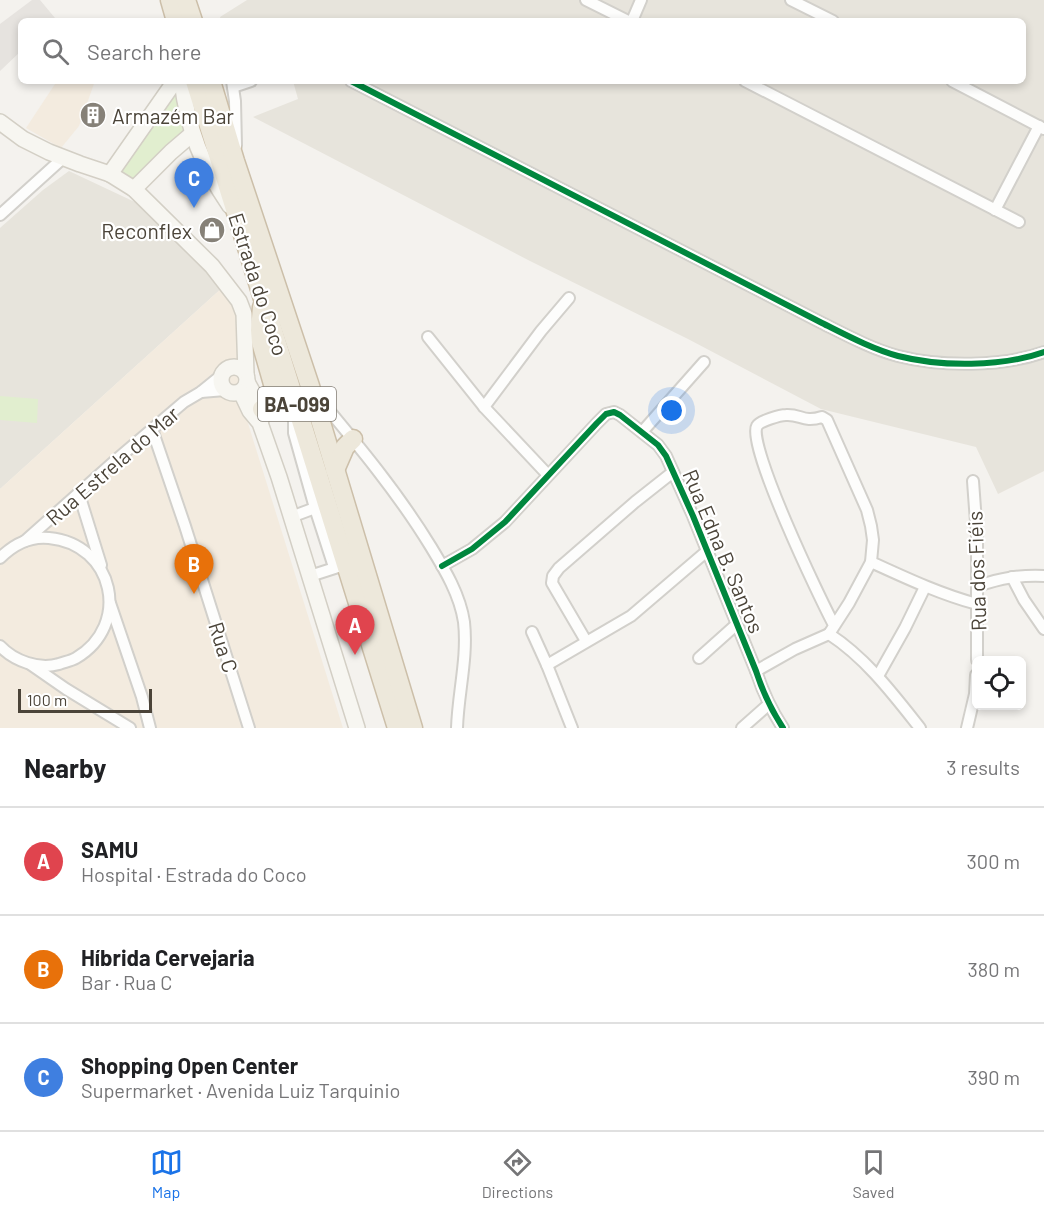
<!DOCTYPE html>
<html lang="en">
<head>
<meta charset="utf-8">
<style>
	body { margin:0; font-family:Barlow,sans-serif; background:#f2f2f2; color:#202124 }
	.controls { position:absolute; right:18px; bottom:18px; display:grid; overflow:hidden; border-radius:9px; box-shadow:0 3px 9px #0003 }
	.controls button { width:54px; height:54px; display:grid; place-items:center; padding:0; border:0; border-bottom:2px solid #e0e0e0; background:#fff; color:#202124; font:30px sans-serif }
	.scale { position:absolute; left:18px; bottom:15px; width:134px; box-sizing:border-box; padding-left:6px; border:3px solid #4b4439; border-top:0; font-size:16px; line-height:21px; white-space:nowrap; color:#4b4439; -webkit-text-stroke:4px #fff; paint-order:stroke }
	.you { position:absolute; left:672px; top:411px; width:21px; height:21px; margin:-15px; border:4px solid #fff; border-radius:50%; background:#1a73e8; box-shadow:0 0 0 9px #1a73e833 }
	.badge { display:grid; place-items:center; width:39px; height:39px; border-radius:50%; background:#1a73e8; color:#fff; font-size:20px; font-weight:700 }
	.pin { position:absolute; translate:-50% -50px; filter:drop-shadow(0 2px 3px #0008) }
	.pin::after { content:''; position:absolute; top:32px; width:21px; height:18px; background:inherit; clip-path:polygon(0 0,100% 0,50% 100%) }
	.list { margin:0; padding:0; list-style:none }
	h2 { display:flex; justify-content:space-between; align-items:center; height:78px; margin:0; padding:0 24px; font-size:26px }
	h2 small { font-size:20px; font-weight:400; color:#757577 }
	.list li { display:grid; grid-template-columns:39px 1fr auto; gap:18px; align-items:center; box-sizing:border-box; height:108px; padding:0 24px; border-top:2px solid #e0e0e0 }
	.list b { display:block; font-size:22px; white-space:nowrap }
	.list p { margin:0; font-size:20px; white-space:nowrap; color:#757577 }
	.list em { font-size:20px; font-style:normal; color:#757577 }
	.icon { flex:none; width:33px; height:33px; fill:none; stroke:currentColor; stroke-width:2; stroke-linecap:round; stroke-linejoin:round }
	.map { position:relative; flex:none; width:1044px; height:728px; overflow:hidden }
	.search { position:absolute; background:#fff; box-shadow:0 3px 9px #0003; left:18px; right:18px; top:18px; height:66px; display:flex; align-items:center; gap:15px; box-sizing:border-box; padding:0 21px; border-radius:9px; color:#757577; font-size:22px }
	.sheet { height:402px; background:#fff }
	nav { display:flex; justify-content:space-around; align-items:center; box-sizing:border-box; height:84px; border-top:2px solid #e0e0e0; background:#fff; font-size:16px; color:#757577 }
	nav a { display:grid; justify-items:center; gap:3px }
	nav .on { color:#1a73e8 }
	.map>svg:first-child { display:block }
	.residential { fill:#e7e4dc }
	.commercial { fill:#f3ebdf }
	.green { fill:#e1eecf }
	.parking { fill:#e6e3df }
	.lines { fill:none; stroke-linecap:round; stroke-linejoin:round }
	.street-casing { stroke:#d2d0cb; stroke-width:14 }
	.secondary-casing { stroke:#d3cfc5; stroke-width:18 }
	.highway-casing { stroke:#ccbfa9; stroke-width:21 }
	.street { stroke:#fdfdfc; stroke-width:10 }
	.secondary { stroke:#f7f6f1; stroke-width:15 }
	.highway { stroke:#ede8db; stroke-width:18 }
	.cycleway-casing { stroke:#fff; stroke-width:10 }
	.cycleway { stroke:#00873e; stroke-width:6 }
	.labels { text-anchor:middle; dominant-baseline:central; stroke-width:4.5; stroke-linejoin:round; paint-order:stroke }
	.shield { fill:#fff; stroke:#817c74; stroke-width:1.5 }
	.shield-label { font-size:20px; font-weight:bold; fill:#4b4439 }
	.poi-label { font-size:21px; fill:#4b4439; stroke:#fff; text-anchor:start }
	.street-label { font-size:21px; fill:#4b4439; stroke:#fff }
</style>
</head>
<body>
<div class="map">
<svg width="1044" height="728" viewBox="0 0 1044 728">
	<rect width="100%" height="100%" fill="#f4f2ee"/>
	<g class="residential">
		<polygon points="247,0 1044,0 1044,471 998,494 976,447 821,409 688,339 530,261 253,117 298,99 293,81 1023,81 1023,21 221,21 220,17"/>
		<polygon points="69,171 137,203 209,270 223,287 0,489 0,228 43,190"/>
	</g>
	<g class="commercial">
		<polygon points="57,81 95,81 79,126 61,148 26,128"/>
		<polygon points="223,287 240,315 247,420 343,728 0,728 0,489"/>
	</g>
	<g class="green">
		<polygon points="172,90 179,92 186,132 133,184 115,172"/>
		<polygon points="0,396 38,399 37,423 0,420"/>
	</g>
	<polygon class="parking" points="32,0 40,0 55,18 52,21 21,21 21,51 0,71 0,24"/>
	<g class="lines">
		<defs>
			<g id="street">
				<polyline points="586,0 628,21"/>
				<polyline points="791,0 833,21"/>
				<polyline points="632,21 641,0"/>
				<polyline points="232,81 235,101 236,146"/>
				<path d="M351,81L822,323C846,335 872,349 898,356C941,367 1002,367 1044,352"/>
				<polyline points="745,81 1019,222"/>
				<polyline points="952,81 1044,129"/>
				<polyline points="233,87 251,81"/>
				<polyline points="995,210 1039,126"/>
				<polyline points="0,215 63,158"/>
				<polyline points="428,337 484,407 548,475"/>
				<polyline points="201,392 225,390"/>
				<path d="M317,396C358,445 398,493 431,547C445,570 460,595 464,622C468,658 458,693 457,728"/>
				<polyline points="484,407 541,331 569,298"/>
				<polyline points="294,415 294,433 315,508 334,567"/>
				<polyline points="152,429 185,526 249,728"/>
				<polyline points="642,432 704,362"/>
				<polyline points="973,481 977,536 977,660"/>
				<polyline points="79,494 101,565"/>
				<polyline points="291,517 315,508"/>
				<polyline points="25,541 116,460 184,402 201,392 222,375"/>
				<path d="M0,558C13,545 30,536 49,538C114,544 132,625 76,658C71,661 64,662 59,664C39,670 14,661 0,646"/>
				<path d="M871,562C906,578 940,594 977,604"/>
				<path d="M442,566L472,549L505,522L597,423L606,414L614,412L620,415L658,445L666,456L693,516L756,671C763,693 770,708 783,728"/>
				<polyline points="310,576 341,566"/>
				<polyline points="1012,577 1024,600 1044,629"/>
				<path d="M978,586C1001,578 1019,575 1044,576"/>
				<polyline points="110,603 142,697 150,728"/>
				<polyline points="532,632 547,665 572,728"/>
				<path d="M829,634L849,603L871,562L873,540L871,526L867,510L827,420L822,417C803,423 801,414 786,415C780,415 760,421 757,426C746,444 821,601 834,625"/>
				<path d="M829,634C866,658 893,694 920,728"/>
				<polyline points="586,641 552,583 553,576 559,568 635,502 673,472"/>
				<polyline points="699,658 737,624"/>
				<polyline points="30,664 66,689 130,728"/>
				<polyline points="547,665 631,616 707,551"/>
				<polyline points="756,671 795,649 829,634"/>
				<polyline points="878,676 905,628 925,587"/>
				<polyline points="742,728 768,705"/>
				<polyline points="967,728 975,694 976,675"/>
			</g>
			<g id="secondary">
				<path d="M182,81C188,131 202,165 230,206"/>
				<polyline points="0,122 23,139 49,152 80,164 110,174 134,189 212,266 239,301 244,314 246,374"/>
				<polyline points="110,174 175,81"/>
				<polyline points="134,189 171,152 192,134"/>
				<circle cx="234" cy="380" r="13"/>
				<polyline points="247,382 262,409 261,420"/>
				<polyline points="241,392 250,411 260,423 279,477 357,728"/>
			</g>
			<g id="highway">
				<polyline points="170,0 176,21"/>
				<polyline points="186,0 193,21"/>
				<polyline points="195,81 397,728"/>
				<polyline points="211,81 235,161 310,386 413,728"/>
				<path d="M262,307L260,330L261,342L275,391C274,400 272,405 262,409"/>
				<polyline points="335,470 345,447 353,439"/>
			</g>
		</defs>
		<use href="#street" class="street-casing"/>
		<use href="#secondary" class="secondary-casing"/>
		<use href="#highway" class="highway-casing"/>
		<use href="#street" class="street"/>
		<use href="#secondary" class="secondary"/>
		<use href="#highway" class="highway"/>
		<defs>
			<g id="cycleway">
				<path d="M351,81L822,323C846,335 872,349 898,356C941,367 1002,367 1044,352"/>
				<path d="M442,566L472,549L505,522L597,423L606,414L614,412L620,415L658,445L666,456L693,516L756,671C763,693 770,708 783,728"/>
			</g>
		</defs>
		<use href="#cycleway" class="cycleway-casing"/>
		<use href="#cycleway" class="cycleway"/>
	</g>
	<defs>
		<symbol id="building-disc" viewBox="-11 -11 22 22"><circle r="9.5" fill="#868178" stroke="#fff"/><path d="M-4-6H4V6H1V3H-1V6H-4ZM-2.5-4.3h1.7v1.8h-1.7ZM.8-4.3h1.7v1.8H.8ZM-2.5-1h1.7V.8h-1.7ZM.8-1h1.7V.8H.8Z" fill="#fff"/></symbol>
		<symbol id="shop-disc" viewBox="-11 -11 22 22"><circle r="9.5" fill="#868178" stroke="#fff"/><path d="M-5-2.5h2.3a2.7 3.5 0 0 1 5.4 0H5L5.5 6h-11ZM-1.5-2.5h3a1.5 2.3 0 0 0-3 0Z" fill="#fff"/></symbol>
	</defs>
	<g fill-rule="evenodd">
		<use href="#building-disc" x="78" y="100" width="30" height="30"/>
		<use href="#shop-disc" x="197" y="215" width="30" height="30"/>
	</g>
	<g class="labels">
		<rect class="shield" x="258" y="387" width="78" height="34" rx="4.5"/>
		<g class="shield-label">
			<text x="297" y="404">BA-099</text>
		</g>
		<g class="poi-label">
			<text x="112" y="115">Armazém Bar</text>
			<text x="192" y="230" text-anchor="end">Reconflex</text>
		</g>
		<g class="street-label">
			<text transform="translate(259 284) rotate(72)">Estrada do Coco</text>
			<text transform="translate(112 465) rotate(-41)">Rua Estrela do Mar</text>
			<text transform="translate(724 551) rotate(67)">Rua Edna B. Santos</text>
			<text transform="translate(976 571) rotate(-92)">Rua dos Fiéis</text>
			<text transform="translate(224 647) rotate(72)">Rua C</text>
		</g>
	</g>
</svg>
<div class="controls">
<button><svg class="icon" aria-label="locate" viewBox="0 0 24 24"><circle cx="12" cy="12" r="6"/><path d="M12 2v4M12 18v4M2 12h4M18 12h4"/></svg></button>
</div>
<div class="scale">100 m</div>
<div class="you"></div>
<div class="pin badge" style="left:355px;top:655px;background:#e0444e">A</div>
<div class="pin badge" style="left:194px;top:594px;background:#e8710a">B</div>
<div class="pin badge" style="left:194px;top:208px;background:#3f7fe0">C</div>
<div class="search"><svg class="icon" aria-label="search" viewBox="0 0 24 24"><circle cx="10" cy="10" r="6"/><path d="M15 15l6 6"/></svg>Search here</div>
</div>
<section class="sheet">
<h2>Nearby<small>3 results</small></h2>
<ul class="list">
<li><span class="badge" style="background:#e0444e">A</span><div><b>SAMU</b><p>Hospital · Estrada do Coco</p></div><em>300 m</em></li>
<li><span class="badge" style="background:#e8710a">B</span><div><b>Híbrida Cervejaria</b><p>Bar · Rua C</p></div><em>380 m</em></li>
<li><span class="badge" style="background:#3f7fe0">C</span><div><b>Shopping Open Center</b><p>Supermarket · Avenida Luiz Tarquinio</p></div><em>390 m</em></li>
</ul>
</section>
<nav>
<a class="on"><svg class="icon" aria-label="map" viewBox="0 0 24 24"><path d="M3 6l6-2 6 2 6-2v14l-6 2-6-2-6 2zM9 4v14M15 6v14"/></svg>Map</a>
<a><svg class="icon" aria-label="directions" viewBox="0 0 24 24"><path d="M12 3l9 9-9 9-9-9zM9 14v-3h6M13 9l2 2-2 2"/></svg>Directions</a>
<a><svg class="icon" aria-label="saved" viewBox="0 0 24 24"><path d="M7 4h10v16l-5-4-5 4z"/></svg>Saved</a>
</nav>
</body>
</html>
